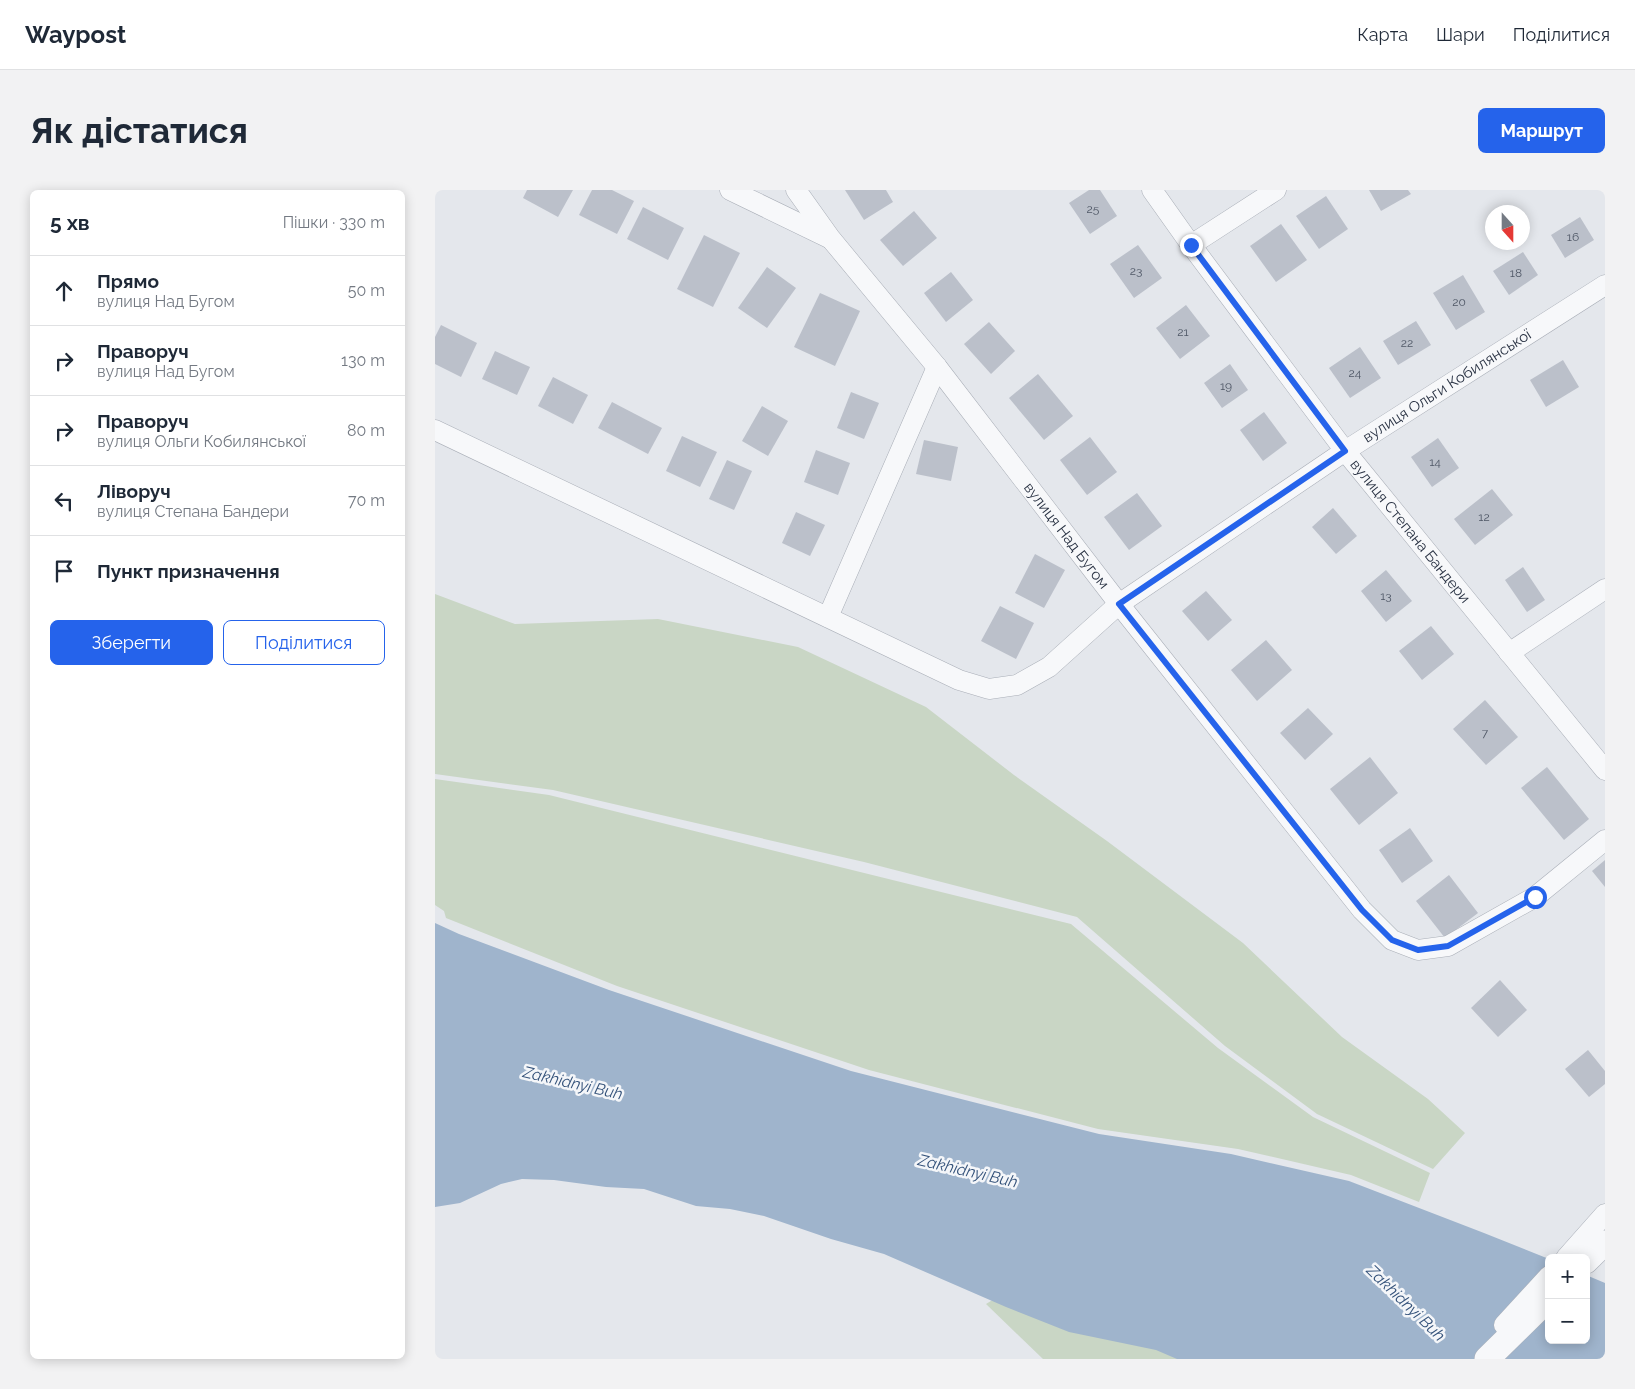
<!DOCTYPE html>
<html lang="uk">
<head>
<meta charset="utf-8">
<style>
	body { margin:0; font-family:Raleway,sans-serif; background:#f2f2f3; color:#1f2937 }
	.controls { position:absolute; right:15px; bottom:15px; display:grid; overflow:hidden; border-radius:8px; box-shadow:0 2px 12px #0003 }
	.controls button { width:45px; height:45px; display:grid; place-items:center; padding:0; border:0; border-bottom:1px solid #e0e1e3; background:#fff; color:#1f2937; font:25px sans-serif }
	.compass { position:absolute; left:1050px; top:15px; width:45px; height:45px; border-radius:50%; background:#fff; box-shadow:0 2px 12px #0003; rotate:159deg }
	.stop { position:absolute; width:15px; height:15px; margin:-11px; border:4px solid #2563eb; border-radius:50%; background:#fff }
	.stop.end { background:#2563eb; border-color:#fff; box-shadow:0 1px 5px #0008 }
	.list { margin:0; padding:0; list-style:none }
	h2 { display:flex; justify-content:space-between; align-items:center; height:65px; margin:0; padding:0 20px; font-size:21px }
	h2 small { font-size:16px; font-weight:400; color:#747a83 }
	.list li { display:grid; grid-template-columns:32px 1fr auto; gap:15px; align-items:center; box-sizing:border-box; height:70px; padding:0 20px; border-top:1px solid #e0e1e3 }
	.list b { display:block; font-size:19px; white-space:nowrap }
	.list p { margin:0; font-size:16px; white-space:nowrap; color:#747a83 }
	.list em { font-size:16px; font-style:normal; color:#747a83 }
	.actions { display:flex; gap:10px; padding:15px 20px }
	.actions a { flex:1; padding:11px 0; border:1px solid #2563eb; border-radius:8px; text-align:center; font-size:18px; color:#2563eb }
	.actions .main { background:#2563eb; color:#fff }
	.icon { flex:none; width:28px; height:28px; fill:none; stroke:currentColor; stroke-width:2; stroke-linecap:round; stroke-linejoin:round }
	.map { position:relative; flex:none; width:1170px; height:1169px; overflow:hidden; border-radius:8px }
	header { display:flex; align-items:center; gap:30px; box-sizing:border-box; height:70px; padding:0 25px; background:#fff; border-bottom:1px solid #e0e1e3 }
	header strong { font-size:24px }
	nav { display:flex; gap:28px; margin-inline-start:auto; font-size:18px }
	.intro { display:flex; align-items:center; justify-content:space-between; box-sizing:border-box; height:120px; padding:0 30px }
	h1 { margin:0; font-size:35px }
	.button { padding:12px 22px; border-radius:8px; background:#2563eb; color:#fff; font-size:18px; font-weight:700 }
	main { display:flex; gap:30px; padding:0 30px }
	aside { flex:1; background:#fff; border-radius:8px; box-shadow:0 2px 12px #0003 }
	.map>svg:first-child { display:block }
	.green { fill:#c9d6c5 }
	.water { fill:#9fb4cc }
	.building { fill:#bbc0ca }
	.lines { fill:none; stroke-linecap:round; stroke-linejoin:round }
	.minor-casing { stroke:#a9aeb7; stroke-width:21 }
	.tertiary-casing { stroke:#a9aeb7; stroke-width:26 }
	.minor { stroke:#f7f8fa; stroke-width:20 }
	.tertiary { stroke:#f7f8fa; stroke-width:25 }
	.route { stroke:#2563eb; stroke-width:6 }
	.labels { text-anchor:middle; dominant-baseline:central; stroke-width:5; stroke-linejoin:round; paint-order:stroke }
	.number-label { font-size:12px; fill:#4f5766 }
	.street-label { font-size:15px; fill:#2b3445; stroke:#f4f6f9 }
	.water-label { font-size:16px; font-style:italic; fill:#34527a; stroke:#f4f6f9 }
</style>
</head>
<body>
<header>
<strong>Waypost</strong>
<nav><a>Карта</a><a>Шари</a><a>Поділитися</a></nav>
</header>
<div class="intro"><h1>Як дістатися</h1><a class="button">Маршрут</a></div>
<main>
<aside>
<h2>5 хв<small>Пішки · 330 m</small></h2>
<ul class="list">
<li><svg class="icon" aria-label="ahead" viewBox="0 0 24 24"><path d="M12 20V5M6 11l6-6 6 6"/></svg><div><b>Прямо</b><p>вулиця Над Бугом</p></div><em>50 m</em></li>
<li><svg class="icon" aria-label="right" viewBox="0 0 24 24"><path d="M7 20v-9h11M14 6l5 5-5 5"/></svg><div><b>Праворуч</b><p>вулиця Над Бугом</p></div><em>130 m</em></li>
<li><svg class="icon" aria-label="right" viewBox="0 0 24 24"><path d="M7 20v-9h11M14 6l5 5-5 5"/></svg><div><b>Праворуч</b><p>вулиця Ольги Кобилянської</p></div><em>80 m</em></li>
<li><svg class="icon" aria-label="left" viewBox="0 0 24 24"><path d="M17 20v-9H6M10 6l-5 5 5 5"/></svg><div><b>Ліворуч</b><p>вулиця Степана Бандери</p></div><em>70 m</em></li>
<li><svg class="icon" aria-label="arrive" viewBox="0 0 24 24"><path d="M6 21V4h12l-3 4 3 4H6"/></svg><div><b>Пункт призначення</b></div></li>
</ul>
<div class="actions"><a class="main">Зберегти</a><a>Поділитися</a></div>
</aside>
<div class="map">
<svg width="1170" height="1169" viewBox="0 0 1170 1169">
	<rect width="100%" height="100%" fill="#e4e7ec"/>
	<g class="green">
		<polygon points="0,404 80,434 223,429 363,457 491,517 579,585 672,651 808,753 907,847 993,909 1030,943 998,979 882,924 790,856 642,727 429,672 118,600 0,584"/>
		<polygon points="0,589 114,605 636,734 783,858 878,927 995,983 984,1012 916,985 803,959 663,939 434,880 182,796 11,728 9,721 0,715"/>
		<polygon points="582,1095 780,1169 608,1169 551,1114"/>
	</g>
	<polygon class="water" points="0,733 24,744 174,800 416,881 664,944 796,964 914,991 1049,1043 1114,1069 1114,1150 1151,1150 1151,1085 1170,1093 1170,1169 742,1169 721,1160 634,1142 571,1117 449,1064 396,1049 329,1026 295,1019 261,1016 209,999 171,997 119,990 87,989 66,994 25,1013 0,1017"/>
	<g class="building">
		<polygon points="92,0 138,0 123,27 88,8"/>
		<polygon points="157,0 177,0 199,11 182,44 144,25"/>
		<polygon points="410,0 451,0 458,12 429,30"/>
		<polygon points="654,0 665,0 682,26 655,44 634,13"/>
		<polygon points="934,0 973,0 976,4 946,21"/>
		<polygon points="891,6 913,39 884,59 861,26"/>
		<polygon points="208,17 249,38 233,70 192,49"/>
		<polygon points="479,21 502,48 468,76 445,50"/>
		<polygon points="1145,27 1159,50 1130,68 1116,45"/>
		<polygon points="846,34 872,70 841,92 815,56"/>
		<polygon points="269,45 305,63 278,117 242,99"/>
		<polygon points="703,55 727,88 699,108 675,74"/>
		<polygon points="1088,62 1103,85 1074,105 1058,81"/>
		<polygon points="332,77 361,98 332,138 303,118"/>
		<polygon points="516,82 538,110 511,132 489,103"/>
		<polygon points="1028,85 1050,122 1021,140 998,103"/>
		<polygon points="385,103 425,121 400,176 359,157"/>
		<polygon points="751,115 775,146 745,169 721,138"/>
		<polygon points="981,131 996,155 963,175 948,151"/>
		<polygon points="554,132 580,161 556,184 529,154"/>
		<polygon points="6,135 42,153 26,187 0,174 0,147"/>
		<polygon points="925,157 946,188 915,208 894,178"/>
		<polygon points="60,161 95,177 82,205 47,189"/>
		<polygon points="1128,170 1144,197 1111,217 1095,190"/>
		<polygon points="795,174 813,200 787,218 769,193"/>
		<polygon points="603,184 638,226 609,250 574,208"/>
		<polygon points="118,187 153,205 138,234 103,216"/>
		<polygon points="416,202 444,213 429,249 402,238"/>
		<polygon points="177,212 227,238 213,264 163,238"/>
		<polygon points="327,216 353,231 333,266 307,251"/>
		<polygon points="829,222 852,253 828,271 805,240"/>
		<polygon points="247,246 282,262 265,297 231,281"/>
		<polygon points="655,247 682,282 652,305 625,270"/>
		<polygon points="1003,248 1024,278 997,297 976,267"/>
		<polygon points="489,250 523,257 516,291 481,284"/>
		<polygon points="381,260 415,273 403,305 369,292"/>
		<polygon points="292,270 317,281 299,320 274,309"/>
		<polygon points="1057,299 1078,325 1040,355 1019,329"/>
		<polygon points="702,303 727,336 694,360 669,327"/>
		<polygon points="898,318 922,346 901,364 877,337"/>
		<polygon points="361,322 390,335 375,366 347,353"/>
		<polygon points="600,364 630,380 609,418 580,403"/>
		<polygon points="1088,377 1110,410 1092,422 1070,390"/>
		<polygon points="951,380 977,411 951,432 926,401"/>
		<polygon points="771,401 797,430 773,451 747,421"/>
		<polygon points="565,416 599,433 581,469 546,451"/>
		<polygon points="996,436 1019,464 987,490 964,461"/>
		<polygon points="831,450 857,480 822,511 796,480"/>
		<polygon points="1050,510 1083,547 1051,575 1018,539"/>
		<polygon points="873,518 898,544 870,570 845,543"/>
		<polygon points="935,567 963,603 924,635 895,599"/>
		<polygon points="1112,577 1154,629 1129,650 1086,598"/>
		<polygon points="975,638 998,671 967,693 944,660"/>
		<polygon points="1170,670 1170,697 1157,681"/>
		<polygon points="1014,685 1043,723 1010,748 981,711"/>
		<polygon points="1065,790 1092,820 1063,847 1036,818"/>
		<polygon points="1153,860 1170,881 1170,894 1154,907 1130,879"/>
	</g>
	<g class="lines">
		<defs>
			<g id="minor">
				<polyline points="295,0 394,48"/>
				<path id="s1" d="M361,0L396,49L502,177L684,414L927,720L957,750L983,760L1013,756L1100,707L1170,650"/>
				<path id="s2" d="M717,0L756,55L910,261L1170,580"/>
				<polyline points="756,55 841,0"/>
				<path id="s3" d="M0,240L524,490L554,499L582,495L614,477L684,414L910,261L1170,95"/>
				<polyline points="393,427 502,177"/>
				<polyline points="1074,463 1170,399"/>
				<polyline points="1131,1068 1170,1024"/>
				<polyline points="1069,1135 1114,1086"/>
			</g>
			<g id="tertiary">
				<polyline points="1151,1071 1169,1053"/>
				<polyline points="1052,1169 1114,1108"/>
			</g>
		</defs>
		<use href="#minor" class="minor-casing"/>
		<use href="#tertiary" class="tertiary-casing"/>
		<use href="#minor" class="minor"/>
		<use href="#tertiary" class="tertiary"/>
	</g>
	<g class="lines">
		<polyline class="route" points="756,55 910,261 684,414 927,720 957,750 983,760 1013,756 1100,707"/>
	</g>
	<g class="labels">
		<g class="number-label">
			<text x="658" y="19">25</text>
			<text x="1138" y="47">16</text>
			<text x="701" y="81">23</text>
			<text x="1081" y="83">18</text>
			<text x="1024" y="112">20</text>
			<text x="748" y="142">21</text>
			<text x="972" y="153">22</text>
			<text x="920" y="183">24</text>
			<text x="791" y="196">19</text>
			<text x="1000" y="272">14</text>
			<text x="1049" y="327">12</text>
			<text x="951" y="406">13</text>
			<text x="1050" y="543">7</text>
		</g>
		<g class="street-label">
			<text stroke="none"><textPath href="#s3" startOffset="1165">вулиця Ольги Кобилянської</textPath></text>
			<text stroke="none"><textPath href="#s2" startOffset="428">вулиця Степана Бандери</textPath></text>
			<text stroke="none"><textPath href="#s1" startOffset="439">вулиця Над Бугом</textPath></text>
		</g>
		<g class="water-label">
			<text transform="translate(138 893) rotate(13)">Zakhidnyi Buh</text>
			<text transform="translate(533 981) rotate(13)">Zakhidnyi Buh</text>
			<text transform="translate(971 1113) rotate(44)">Zakhidnyi Buh</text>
		</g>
	</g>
</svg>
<div class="controls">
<button>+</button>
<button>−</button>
</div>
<svg class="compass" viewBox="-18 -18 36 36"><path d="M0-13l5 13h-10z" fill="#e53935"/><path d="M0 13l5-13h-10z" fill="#747a83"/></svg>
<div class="stop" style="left:1100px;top:707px"></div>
<div class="stop end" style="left:756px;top:55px"></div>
</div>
</main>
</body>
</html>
